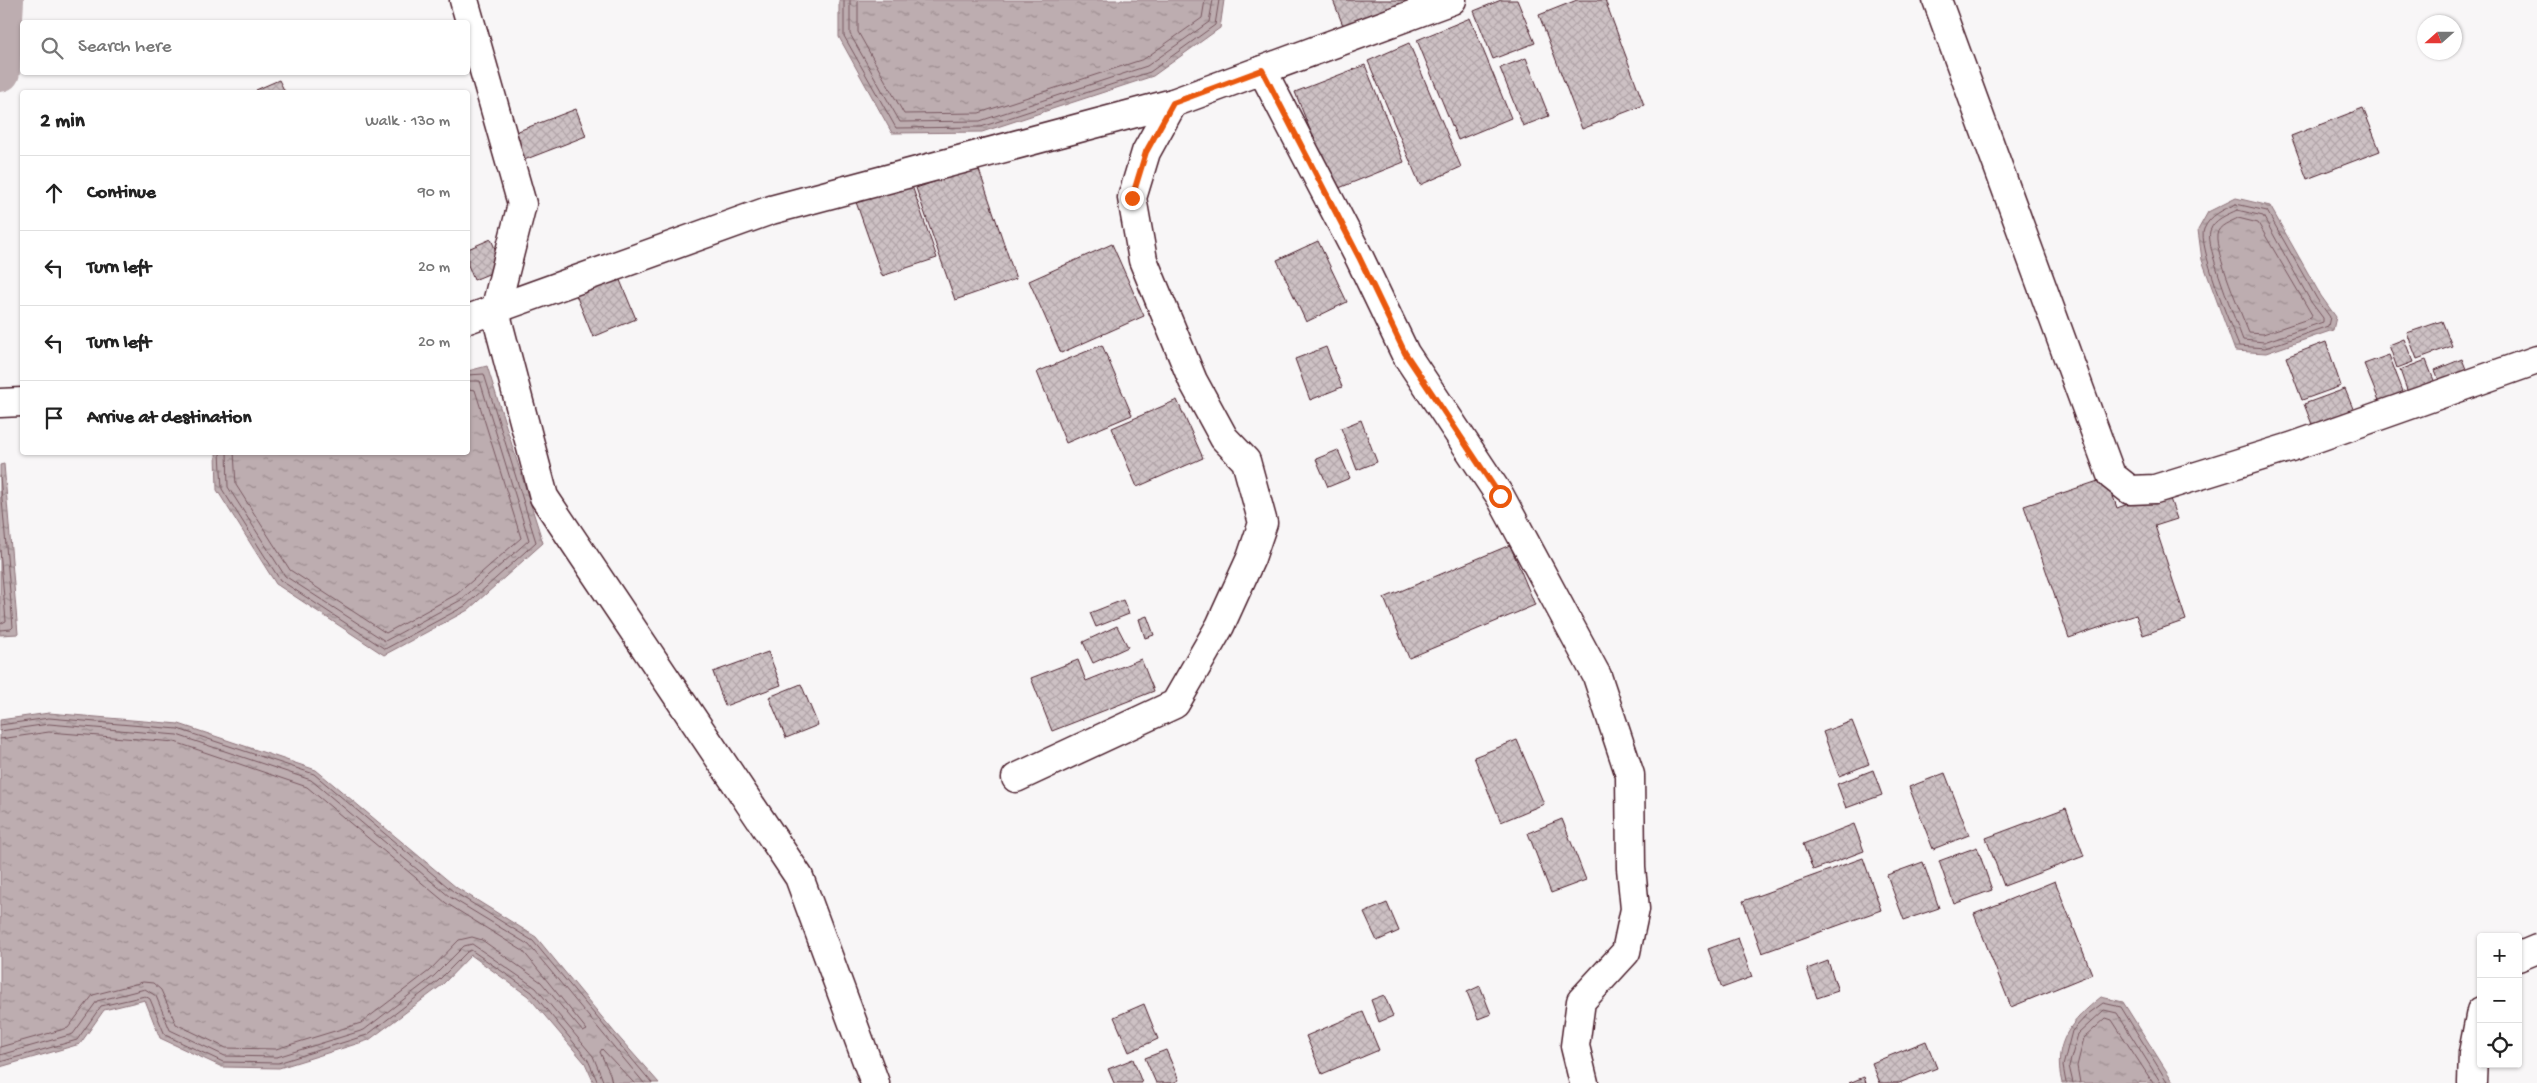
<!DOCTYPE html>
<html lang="en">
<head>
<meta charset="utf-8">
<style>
	body { margin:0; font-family:"Gochi Hand",sans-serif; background:#f2f2f2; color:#222 }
	.controls { position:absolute; right:15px; bottom:15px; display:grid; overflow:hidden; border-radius:5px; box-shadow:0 1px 4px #0004 }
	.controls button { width:45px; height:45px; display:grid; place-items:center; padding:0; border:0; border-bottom:1px solid #e0e0e0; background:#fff; color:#222; font:25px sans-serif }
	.compass { position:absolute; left:2417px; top:15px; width:45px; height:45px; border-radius:50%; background:#fff; box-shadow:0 1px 4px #0004; rotate:249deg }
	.stop { position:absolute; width:15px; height:15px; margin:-11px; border:4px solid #ea580c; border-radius:50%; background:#fff }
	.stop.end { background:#ea580c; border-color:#fff; box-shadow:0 1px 5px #0008 }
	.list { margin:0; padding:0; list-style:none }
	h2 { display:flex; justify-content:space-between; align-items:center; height:65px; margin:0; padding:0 20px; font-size:21px }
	h2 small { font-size:16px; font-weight:400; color:#767676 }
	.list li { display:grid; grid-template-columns:32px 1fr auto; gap:15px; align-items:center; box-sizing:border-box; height:75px; padding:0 20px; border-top:1px solid #e0e0e0 }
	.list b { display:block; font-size:19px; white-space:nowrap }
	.list em { font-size:16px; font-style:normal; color:#767676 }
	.icon { flex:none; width:28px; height:28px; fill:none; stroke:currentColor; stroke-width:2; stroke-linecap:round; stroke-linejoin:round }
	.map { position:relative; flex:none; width:2537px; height:1083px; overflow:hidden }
	.search { position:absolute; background:#fff; box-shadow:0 1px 4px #0004; left:20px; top:20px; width:450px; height:55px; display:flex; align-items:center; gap:12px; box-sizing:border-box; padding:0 18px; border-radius:5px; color:#767676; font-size:19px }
	.panel { position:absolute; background:#fff; box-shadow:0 1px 4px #0004; left:20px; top:90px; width:450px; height:365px; border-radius:5px }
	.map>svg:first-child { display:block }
	.water { fill:url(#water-ripples); stroke:#8f747b }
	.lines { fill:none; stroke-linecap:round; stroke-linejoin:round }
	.shore { stroke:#785860; stroke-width:1 }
	.canal { stroke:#bdadb0; stroke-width:40 }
	.building { fill:url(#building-cross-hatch); stroke:#4a1f2b }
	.minor-casing { stroke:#4a1f2b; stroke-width:31 }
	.minor { stroke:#fff; stroke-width:28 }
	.route { stroke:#ea580c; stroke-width:6 }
</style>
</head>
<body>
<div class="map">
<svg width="2537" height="1083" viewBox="0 0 2537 1083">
	<defs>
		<pattern id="water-ripples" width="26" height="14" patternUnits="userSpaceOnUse" patternTransform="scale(1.25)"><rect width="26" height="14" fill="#bdadb0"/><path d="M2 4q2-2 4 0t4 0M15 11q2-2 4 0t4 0" fill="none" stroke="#9c8c8f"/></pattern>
		<pattern id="building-cross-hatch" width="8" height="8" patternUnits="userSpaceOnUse" patternTransform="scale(1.25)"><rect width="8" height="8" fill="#cdc1c4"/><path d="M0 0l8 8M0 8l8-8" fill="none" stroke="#b2a5a9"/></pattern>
	</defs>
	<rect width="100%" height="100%" fill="#f8f6f7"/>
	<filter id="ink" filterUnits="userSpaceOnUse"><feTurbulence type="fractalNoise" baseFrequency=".02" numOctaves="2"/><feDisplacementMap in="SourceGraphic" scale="10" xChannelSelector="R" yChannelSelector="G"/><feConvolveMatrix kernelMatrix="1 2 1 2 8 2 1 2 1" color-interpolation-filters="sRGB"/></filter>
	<g filter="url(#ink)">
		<g class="water">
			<polygon points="839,0 1224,0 1220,28 1153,76 982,132 892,133 839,37"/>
			<polygon points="2236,198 2270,206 2321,296 2336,317 2333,330 2266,353 2235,351 2202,260 2198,230 2208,212"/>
			<polygon points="487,366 543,543 468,610 384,655 276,584 217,490 216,453 468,452 468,371"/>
			<polygon points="4,464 18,634 0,635 0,465"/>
			<polygon points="49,713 179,724 316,770 457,888 536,937 615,1033 659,1083 594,1083 585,1063 528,996 471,955 442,985 369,1040 279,1068 222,1067 160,1038 145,1000 104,1010 80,1044 0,1067 0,720"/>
			<path d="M2101,997L2123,1002L2174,1083H2062C2052,1043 2071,1021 2101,997Z"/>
		</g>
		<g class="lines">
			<g class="shore">
				<polyline points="844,0 844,36 896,128 981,127 1150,72 1215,25 1219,0"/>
				<polyline points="850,0 850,34 900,122 980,121 1147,66 1209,22 1213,0"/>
				<polyline points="858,0 858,32 904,114 979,113 1144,59 1202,18 1205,0"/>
				<path d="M2236,204L2267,211L2317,299L2330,317L2328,326L2265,348L2239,346C2231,327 2197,244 2204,229C2210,215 2223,210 2236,204Z"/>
				<path d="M2237,210L2263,216L2311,302L2323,318V322L2264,342L2243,340C2236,321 2205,246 2210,231C2214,219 2227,215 2237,210Z"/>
				<path d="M2238,218L2258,223L2312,315L2311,318L2263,334L2249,333C2241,313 2215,253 2217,235C2218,225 2231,222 2238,218Z"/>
				<polyline points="220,452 222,489 280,580 385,649 465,606 536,542 484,374 468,375"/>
				<polyline points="227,452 228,487 285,576 385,641 461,600 529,540 480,381 468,381"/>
				<polyline points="234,452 236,485 290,570 386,633 457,594 521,538 475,390 468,389"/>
				<polyline points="0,476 13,627 11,629 0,630"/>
				<polyline points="0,550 6,621 0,624"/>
				<polyline points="0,725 49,718 178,729 314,774 454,892 533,941 652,1083"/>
				<polyline points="0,731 49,724 177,735 311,780 450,897 529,945 644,1083"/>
				<polyline points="0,739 49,732 175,742 307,787 446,903 523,951 587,1030 583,1032 541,982 482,940 472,937 459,940 429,971 361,1023 276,1049 226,1048 176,1024 161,990 153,983 143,982 93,995 68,1028 0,1047"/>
				<polyline points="0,1055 73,1034 97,1001 145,989 156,996 170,1030 225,1056 277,1057 364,1030 434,976 464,946 472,944 536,988 593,1056 604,1083"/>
				<polyline points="0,1062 77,1040 101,1006 145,996 150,999 165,1035 223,1062 278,1063 367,1035 438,981 467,952 471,950 532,992 588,1060 598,1083"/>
				<polyline points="612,1083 610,1074 600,1052 602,1049 634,1083"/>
				<polyline points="2066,1083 2063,1066 2072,1031 2088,1014 2103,1003 2121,1007 2168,1083"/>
				<polyline points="2073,1083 2069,1066 2078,1034 2104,1010 2117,1013 2161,1083"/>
				<polyline points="2080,1083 2077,1066 2084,1038 2106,1018 2112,1020 2153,1083"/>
			</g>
			<polyline class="canal" points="0,72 4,0"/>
		</g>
		<g class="building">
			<polygon points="1333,0 1418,0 1344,28"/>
			<polygon points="1501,0 1517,0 1535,43 1493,59 1474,11"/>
			<polygon points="1577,0 1605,0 1644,105 1582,129 1539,15"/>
			<polygon points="1470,18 1511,118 1458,140 1417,40"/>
			<polygon points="1409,43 1461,167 1420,185 1368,61"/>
			<polygon points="1526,58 1549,116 1523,126 1500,68"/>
			<polygon points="1365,65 1404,162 1334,190 1295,92"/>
			<polygon points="279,80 285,92 258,92 256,90"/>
			<polygon points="2363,108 2380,151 2307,179 2291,136"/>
			<polygon points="576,109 586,136 524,160 513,133"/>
			<polygon points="978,167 1016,279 955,300 916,188"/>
			<polygon points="911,183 937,258 882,276 856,202"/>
			<polygon points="491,239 503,268 474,280 468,265 468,249"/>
			<polygon points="1318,241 1347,302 1306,322 1277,260"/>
			<polygon points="1112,244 1144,316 1061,353 1029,281"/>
			<polygon points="617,273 636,319 593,337 574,290"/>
			<polygon points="2442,321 2452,346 2417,359 2407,333"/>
			<polygon points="2404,339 2413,362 2397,368 2389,345"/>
			<polygon points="2326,342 2341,386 2302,400 2286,357"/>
			<polygon points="1102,345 1132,415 1066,443 1037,372"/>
			<polygon points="1326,347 1342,387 1310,400 1295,359"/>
			<polygon points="2389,355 2404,394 2380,403 2364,364"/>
			<polygon points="2462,359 2468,374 2441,385 2435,370"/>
			<polygon points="2426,360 2435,383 2408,393 2400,370"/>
			<polygon points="2345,389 2356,416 2315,432 2304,404"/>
			<polygon points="1177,400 1203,458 1137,487 1112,428"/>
			<polygon points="1361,420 1377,462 1357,470 1341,428"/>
			<polygon points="1338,450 1350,478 1328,487 1316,459"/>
			<polygon points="2107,478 2117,508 2167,490 2177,519 2155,526 2186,620 2143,635 2136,615 2069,638 2024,506"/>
			<polygon points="1510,545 1535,605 1409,658 1384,598"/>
			<polygon points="1123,600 1129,614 1096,627 1090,613"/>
			<polygon points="1147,616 1154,635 1145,638 1139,619"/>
			<polygon points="1117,626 1128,647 1093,663 1083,642"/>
			<polygon points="768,652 781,685 725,706 713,672"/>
			<polygon points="1141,659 1154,691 1052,731 1031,678 1078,660 1086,681"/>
			<polygon points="801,684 818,725 786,738 769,697"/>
			<polygon points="1852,721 1869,764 1839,776 1823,732"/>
			<polygon points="1517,740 1544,804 1501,822 1474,757"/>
			<polygon points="1873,770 1882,795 1846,808 1837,784"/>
			<polygon points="1945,773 1969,835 1933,849 1909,787"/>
			<polygon points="2066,808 2084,856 2004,886 1986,838"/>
			<polygon points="1562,819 1586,880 1551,893 1528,833"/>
			<polygon points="1854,824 1864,851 1813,870 1803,844"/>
			<polygon points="1977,847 1992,890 1954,904 1939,861"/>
			<polygon points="1863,858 1881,910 1762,953 1743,901"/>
			<polygon points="1923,862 1939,908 1904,920 1887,875"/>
			<polygon points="2055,881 2092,974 2011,1007 1974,914"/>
			<polygon points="1387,903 1399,931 1377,941 1364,913"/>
			<polygon points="1738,938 1752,977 1722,988 1708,949"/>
			<polygon points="1828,961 1838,991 1817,998 1807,969"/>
			<polygon points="1480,986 1491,1014 1478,1019 1467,992"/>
			<polygon points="1384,995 1393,1016 1379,1022 1371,1000"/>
			<polygon points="1144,1004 1158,1039 1129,1052 1114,1017"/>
			<polygon points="1363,1012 1379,1050 1322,1074 1306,1036"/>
			<polygon points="1926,1041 1937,1068 1899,1083 1880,1083 1872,1063"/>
			<polygon points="1166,1050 1179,1080 1173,1083 1156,1083 1145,1058"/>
			<polygon points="1133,1059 1142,1083 1114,1083 1108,1069"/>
			<polygon points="1864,1077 1866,1083 1849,1083"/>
		</g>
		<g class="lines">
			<defs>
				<g id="minor">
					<polyline points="464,0 522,204 495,311 544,497 799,877 875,1083"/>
					<polyline points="1937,0 2111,475 2130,490 2155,489 2291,447 2537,360"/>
					<polyline points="1262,70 1359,257 1405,353 1500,496 1597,676 1630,775 1631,868 1635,909 1626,952 1581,1001 1575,1046 1584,1083"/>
					<polyline points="468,319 771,210 1173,103 1452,0"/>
					<polyline points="0,403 22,402"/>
					<polyline points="1016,778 1175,704 1220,626 1251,558 1263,523 1246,461 1224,438 1193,381 1143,260 1132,198 1146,152 1173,103"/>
					<polyline points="2518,957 2537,949"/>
					<polyline points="2472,1083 2473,1053 2481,1011"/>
				</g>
			</defs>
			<use href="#minor" class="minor-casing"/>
			<use href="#minor" class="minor"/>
		</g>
	</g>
	<g class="lines" filter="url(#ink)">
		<polyline class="route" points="1132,198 1146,152 1173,103 1262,70 1359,257 1405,353 1500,496"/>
	</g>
</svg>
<div class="controls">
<button>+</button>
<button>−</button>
<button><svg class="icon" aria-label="locate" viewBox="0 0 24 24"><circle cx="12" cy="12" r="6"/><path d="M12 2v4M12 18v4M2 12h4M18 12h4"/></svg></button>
</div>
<svg class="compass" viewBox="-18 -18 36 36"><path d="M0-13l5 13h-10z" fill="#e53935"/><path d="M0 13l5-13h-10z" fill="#767676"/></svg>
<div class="stop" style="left:1500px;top:496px"></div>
<div class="stop end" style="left:1132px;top:198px"></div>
<div class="search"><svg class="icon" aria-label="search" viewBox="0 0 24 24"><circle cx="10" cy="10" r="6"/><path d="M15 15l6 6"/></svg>Search here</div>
<section class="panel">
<h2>2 min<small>Walk · 130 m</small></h2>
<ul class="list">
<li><svg class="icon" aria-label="ahead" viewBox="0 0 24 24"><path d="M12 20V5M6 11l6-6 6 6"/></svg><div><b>Continue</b></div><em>90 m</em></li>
<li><svg class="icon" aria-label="left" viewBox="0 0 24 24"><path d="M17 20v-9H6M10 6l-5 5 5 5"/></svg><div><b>Turn left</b></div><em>20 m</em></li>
<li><svg class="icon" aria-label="left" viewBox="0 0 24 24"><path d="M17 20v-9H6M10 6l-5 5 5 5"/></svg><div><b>Turn left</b></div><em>20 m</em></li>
<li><svg class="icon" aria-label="arrive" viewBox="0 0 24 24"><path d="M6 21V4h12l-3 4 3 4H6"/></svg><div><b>Arrive at destination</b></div></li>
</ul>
</section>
</div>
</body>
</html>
